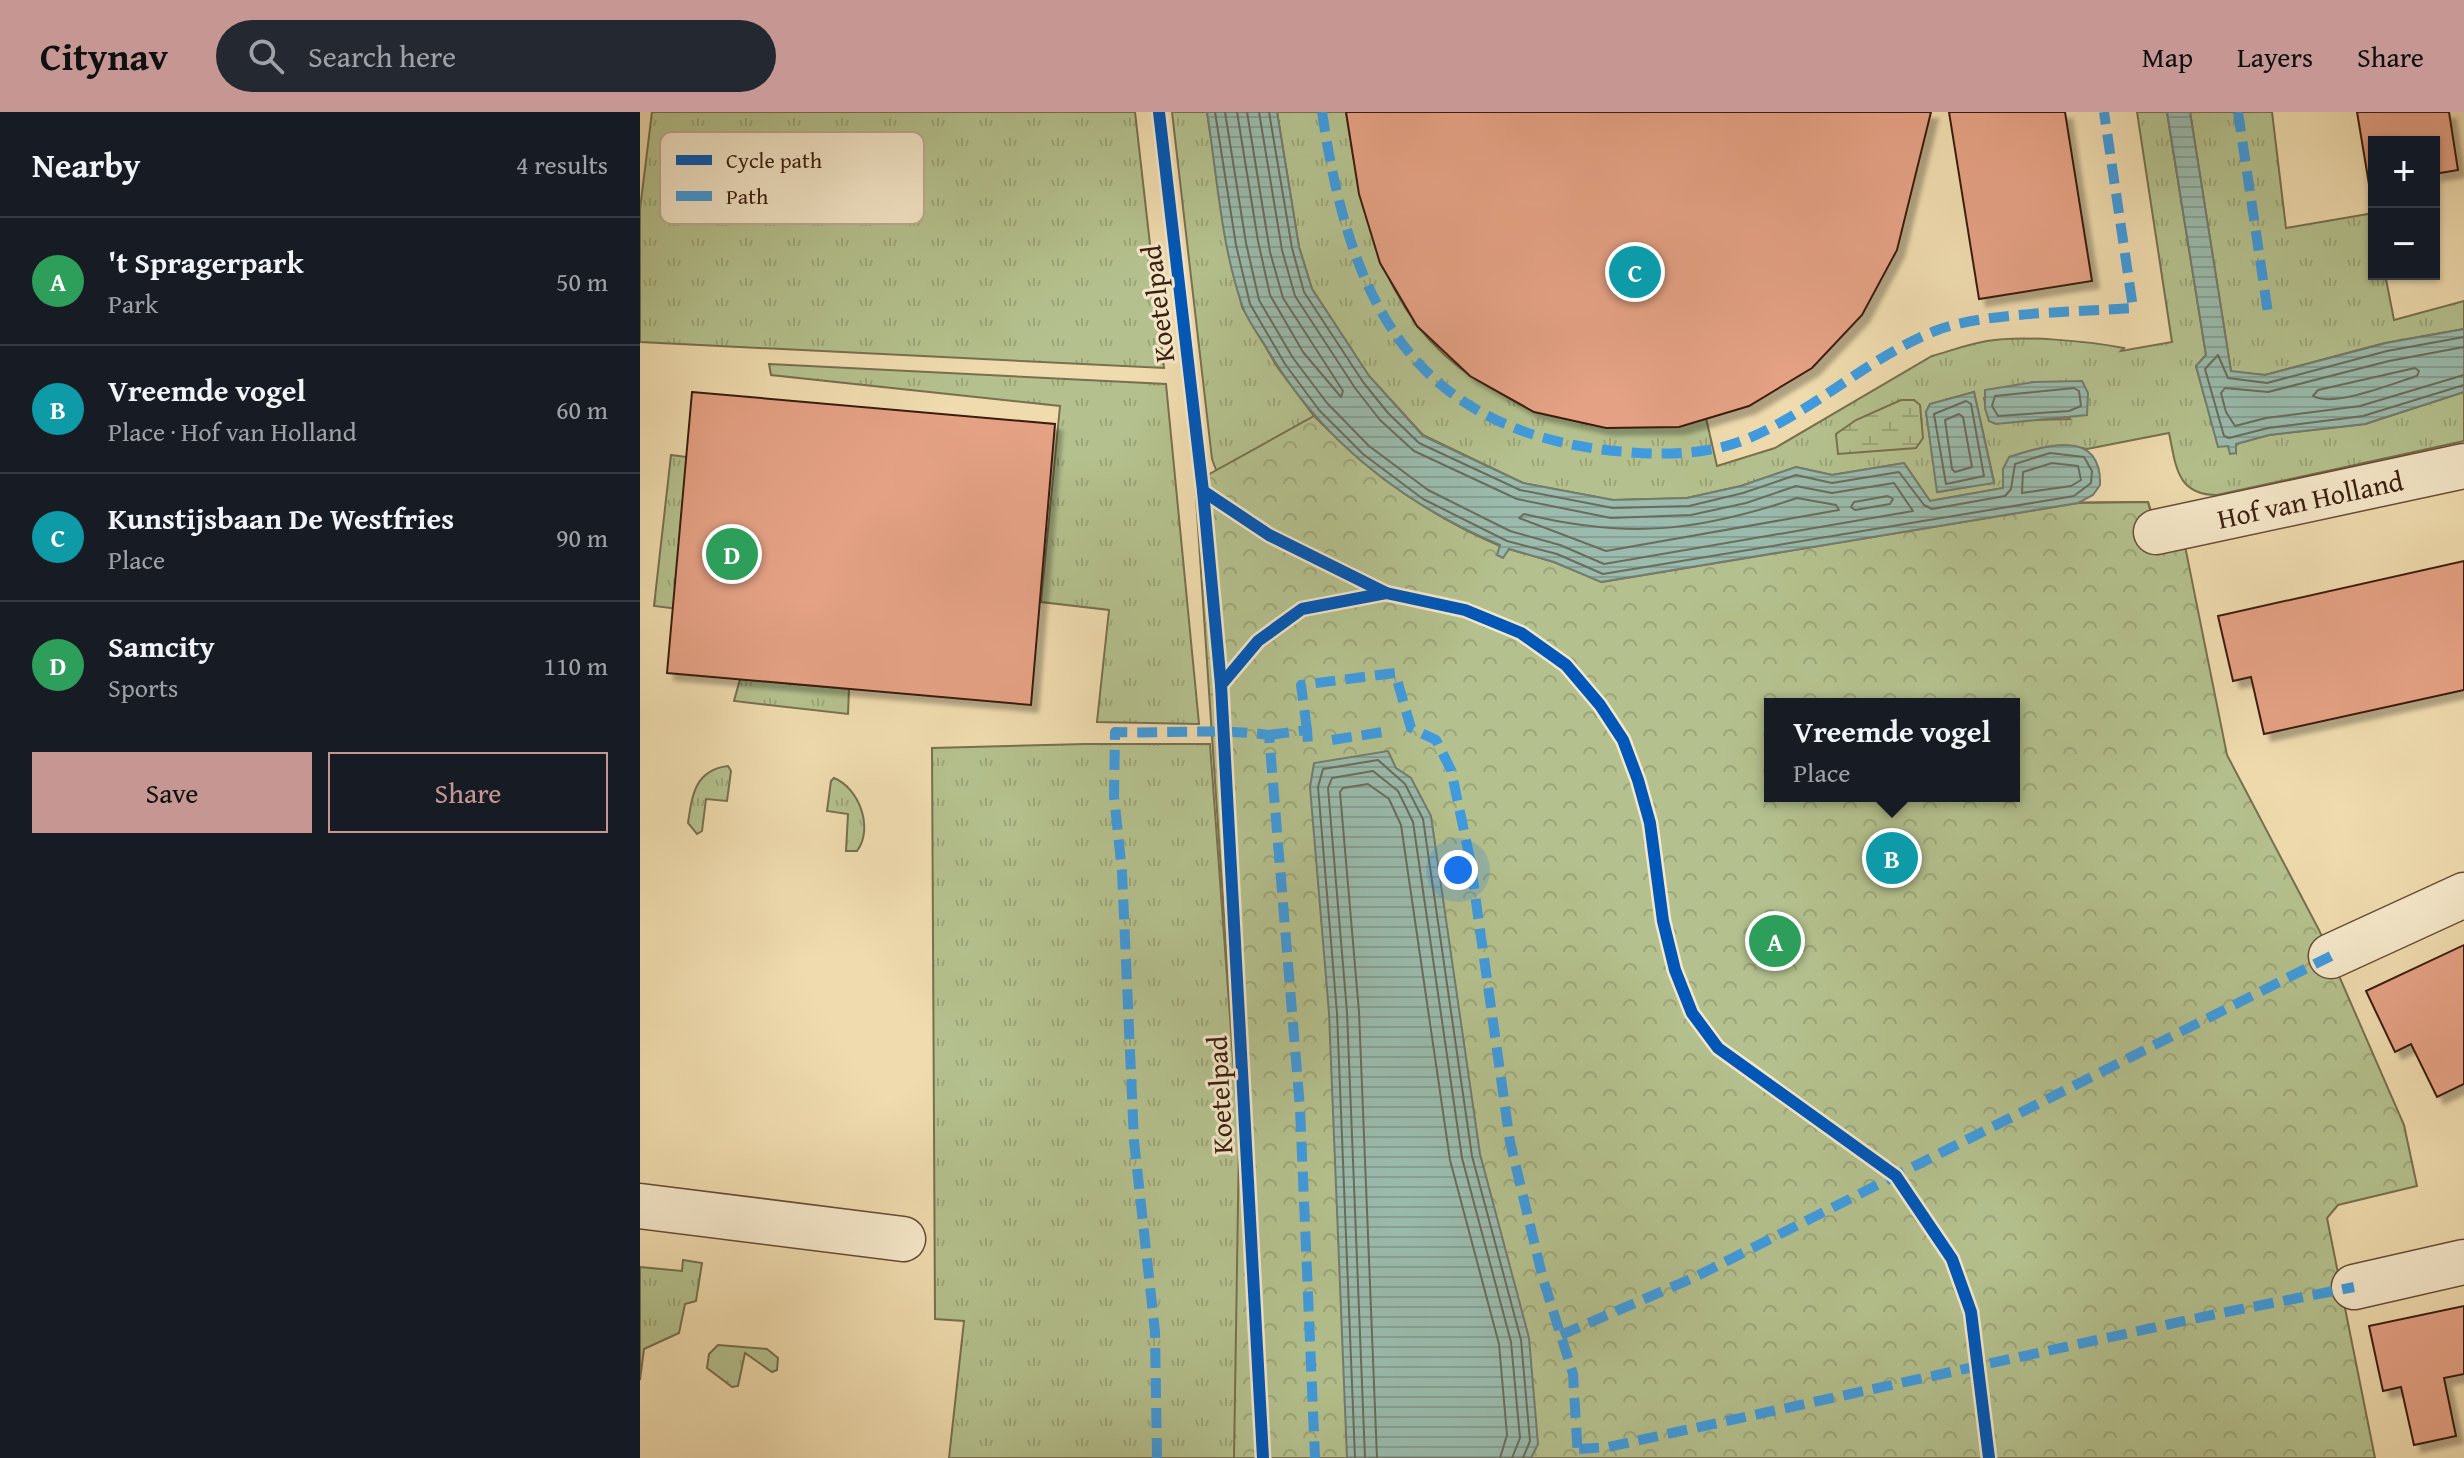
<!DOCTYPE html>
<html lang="en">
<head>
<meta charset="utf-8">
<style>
	body { margin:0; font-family:"Gentium Book Plus",serif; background:#242831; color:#f1f3f6 }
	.controls { position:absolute; right:24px; top:24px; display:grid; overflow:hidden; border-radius:0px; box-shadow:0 2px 6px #0004 }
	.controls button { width:72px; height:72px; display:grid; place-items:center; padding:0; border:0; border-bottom:2px solid #363941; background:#171b24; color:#f1f3f6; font:40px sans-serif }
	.you { position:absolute; left:818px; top:758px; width:28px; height:28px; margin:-20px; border:6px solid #fff; border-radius:50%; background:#1a73e8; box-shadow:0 0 0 12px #1a73e833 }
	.badge { display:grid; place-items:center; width:52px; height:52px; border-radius:50%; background:#c59692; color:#fff; font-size:26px; font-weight:700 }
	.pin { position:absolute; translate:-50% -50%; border:4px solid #fff; box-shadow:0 2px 8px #0006 }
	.popup { position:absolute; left:1124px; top:586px; width:256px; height:104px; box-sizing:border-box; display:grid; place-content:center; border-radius:0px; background:#171b24; filter:drop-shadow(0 2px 6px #0005); font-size:26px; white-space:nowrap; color:#9ea1a6 }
	.popup b { font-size:30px; color:#f1f3f6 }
	.popup::after { content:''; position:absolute; left:50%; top:100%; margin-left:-16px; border:16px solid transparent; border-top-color:#171b24 }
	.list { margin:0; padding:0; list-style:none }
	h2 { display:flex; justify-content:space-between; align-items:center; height:104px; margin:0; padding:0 32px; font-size:34px }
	h2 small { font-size:26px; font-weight:400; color:#9ea1a6 }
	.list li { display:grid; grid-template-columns:52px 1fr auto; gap:24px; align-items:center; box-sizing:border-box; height:128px; padding:0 32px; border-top:2px solid #363941 }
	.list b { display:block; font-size:30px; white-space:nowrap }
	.list p { margin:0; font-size:26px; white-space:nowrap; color:#9ea1a6 }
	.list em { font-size:26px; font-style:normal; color:#9ea1a6 }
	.actions { display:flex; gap:16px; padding:24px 32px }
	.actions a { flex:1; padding:18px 0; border:2px solid #c59692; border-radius:0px; text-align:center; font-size:28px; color:#c59692 }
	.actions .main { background:#c59692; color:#111 }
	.icon { flex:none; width:44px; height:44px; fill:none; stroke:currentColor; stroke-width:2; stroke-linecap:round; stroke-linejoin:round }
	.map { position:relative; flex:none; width:1824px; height:1346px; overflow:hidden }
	header { display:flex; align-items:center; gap:48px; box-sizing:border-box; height:112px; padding:0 40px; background:#c59692; color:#111 }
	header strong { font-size:38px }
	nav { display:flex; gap:44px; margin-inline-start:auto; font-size:28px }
	.search { width:560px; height:72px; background:#242831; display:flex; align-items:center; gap:20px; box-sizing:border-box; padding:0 28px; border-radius:44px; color:#9ea1a6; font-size:30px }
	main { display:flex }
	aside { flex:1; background:#171b24 }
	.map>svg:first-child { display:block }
	.grass { fill:url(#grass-tufts); stroke:#78704e; stroke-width:2; fill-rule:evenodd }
	.forest { fill:url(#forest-crowns); stroke:#78704e; stroke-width:2; fill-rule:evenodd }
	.wetland { fill:url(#wetland-marsh); stroke:#78704e; stroke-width:2 }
	.water { fill:url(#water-rules); stroke:#747c6e; stroke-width:2 }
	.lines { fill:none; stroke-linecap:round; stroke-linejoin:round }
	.shore { stroke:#6a6c5e; stroke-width:2 }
	.building { fill:#e4a184; stroke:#3b1e0f; stroke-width:2; filter:url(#shadow) }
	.minor-casing { stroke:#684d37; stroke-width:47 }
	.minor { stroke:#f5e8ca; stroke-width:44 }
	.quiet { stroke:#3f9bde; stroke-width:10; stroke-dasharray:20 10; stroke-linecap:butt }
	.cycleway-casing { stroke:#f5e8ca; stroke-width:17 }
	.cycleway { stroke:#0057b8; stroke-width:12 }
	.labels { text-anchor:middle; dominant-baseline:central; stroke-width:6; stroke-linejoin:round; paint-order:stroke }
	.street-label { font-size:28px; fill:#3b1e0f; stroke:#f5e8ca }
	.key { fill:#f5e8ca; stroke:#bdab92; stroke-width:2 }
	.key-label { font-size:22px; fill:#3b1e0f }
</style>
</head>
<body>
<header>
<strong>Citynav</strong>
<div class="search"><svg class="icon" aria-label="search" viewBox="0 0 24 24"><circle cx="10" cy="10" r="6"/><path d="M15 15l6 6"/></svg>Search here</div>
<nav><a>Map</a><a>Layers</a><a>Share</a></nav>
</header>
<main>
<aside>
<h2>Nearby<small>4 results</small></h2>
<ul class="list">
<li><span class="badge" style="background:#2e9e5b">A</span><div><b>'t Spragerpark</b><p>Park</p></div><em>50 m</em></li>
<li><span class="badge" style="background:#0f9aa8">B</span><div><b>Vreemde vogel</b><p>Place · Hof van Holland</p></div><em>60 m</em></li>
<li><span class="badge" style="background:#0f9aa8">C</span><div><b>Kunstijsbaan De Westfries</b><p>Place</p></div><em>90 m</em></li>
<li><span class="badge" style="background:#2e9e5b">D</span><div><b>Samcity</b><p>Sports</p></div><em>110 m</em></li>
</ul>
<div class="actions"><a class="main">Save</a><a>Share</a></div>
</aside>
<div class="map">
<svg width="1824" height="1346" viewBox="0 0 1824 1346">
	<defs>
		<pattern id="grass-tufts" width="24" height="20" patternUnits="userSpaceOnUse" patternTransform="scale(2)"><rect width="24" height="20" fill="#b4c18e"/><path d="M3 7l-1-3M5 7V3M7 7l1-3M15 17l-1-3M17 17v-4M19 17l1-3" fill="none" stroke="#9ca579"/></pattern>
		<pattern id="forest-crowns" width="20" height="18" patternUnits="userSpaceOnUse" patternTransform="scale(2)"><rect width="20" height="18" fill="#b4c18e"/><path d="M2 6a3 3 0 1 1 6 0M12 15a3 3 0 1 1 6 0" fill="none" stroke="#9ca579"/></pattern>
		<pattern id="wetland-marsh" width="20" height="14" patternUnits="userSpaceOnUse" patternTransform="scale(2)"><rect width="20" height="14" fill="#b4c18e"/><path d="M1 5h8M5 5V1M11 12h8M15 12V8" fill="none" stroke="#9ca579"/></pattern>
		<pattern id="water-rules" width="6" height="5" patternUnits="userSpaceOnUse" patternTransform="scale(2)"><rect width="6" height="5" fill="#9abbad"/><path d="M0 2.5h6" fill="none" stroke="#86a094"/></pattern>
		<filter id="shadow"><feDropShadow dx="7" dy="7" stdDeviation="2" flood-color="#0004"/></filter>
	</defs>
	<rect width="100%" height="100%" fill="#efdbae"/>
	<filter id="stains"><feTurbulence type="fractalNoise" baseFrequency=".0025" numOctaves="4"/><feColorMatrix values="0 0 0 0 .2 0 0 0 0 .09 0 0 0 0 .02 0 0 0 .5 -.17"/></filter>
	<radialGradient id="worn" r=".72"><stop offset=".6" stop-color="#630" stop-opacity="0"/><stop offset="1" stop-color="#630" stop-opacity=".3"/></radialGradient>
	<g class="grass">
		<polygon points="12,0 495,0 524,256 0,230 0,97"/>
		<polygon points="532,0 567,0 588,135 602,195 638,256 674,304 778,394 1508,390 1516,414 993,499 578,363 572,347"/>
		<path d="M637,0H706C723,110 745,220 853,277C866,283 882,296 897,298C951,307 1011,303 1066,306L1077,354L1135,336L1292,244C1310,239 1328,232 1347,229C1383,223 1447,229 1484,236L1481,239L1532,230L1497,0H1527L1566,243L1556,254C1565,285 1570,318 1596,341L1595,332L1629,323L1725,312L1824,280V329L1577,383C1536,383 1536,353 1529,321L1447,337L1433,334L1363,357V376L1290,389L1264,351L1192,363L1156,355L1101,374L1047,386L973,388L883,371L783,323L729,264L672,177L659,135ZM1393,270H1408L1430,307L1349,309L1344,286ZM1334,280L1354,370L1298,380L1286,300L1290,292Z"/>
		<polygon points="1550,0 1632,0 1646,116 1734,101 1734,162 1745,162 1754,208 1824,189 1824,217 1745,231 1625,263 1591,260"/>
		<polygon points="129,252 526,272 559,612 457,610 469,498 401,490 420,294 131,263"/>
		<polygon points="31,343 63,347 46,498 14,494"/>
		<polygon points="100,567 209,577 208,602 94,589"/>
		<polygon points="445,632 570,632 599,1028 613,1346 309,1346 324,1209 295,1207 292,636"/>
		<path d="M88,654L91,659L87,689L66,687L62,719L57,722L48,711C52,683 55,658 88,654Z"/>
		<path d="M194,666C219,676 234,716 217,739H206L208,702L187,699L191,669Z"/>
		<polygon points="43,1148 62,1151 56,1189 45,1192 39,1221 4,1237 0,1268 0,1155 42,1159"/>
		<polygon points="78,1233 127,1237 138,1246 137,1258 132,1260 105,1241 98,1274 92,1275 67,1256 69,1242"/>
	</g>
	<path class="forest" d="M674,304C731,361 785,402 860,434L858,443L863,445L869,437L914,450L962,470L1438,391L1508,390L1519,432L1544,429L1587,643L1679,818L1764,1013L1777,1074L1698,1093L1687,1106L1735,1346H594L599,1028L555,370ZM1130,592H1374V684H1130Z"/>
	<polygon class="wetland" points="1261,288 1274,288 1280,293 1283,326 1276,336 1198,342 1196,322 1216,308"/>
	<g class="water">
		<path d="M567,0H637L659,135L672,177L729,264L783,324L883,371L973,388L1047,386L1101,374L1156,355L1192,363L1264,351L1290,389L1363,376V357L1369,345C1405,333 1462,316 1460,373L1453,383L1438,391L961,470L914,450L869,437L863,446L857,443L860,433C763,392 680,328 626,235C618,222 607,208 602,193C581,132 577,63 567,0Z"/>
		<polygon points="1527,0 1550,0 1591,259 1625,263 1746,231 1824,217 1824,280 1725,312 1629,323 1596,332 1596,341 1590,342 1588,334 1578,335 1556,254 1566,243"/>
		<polygon points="1442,269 1448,281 1447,303 1356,312 1349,309 1345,296 1345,278 1394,270"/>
		<polygon points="1334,280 1354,371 1297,380 1286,300 1290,292"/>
		<polygon points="748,639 756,656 771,666 791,704 840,1042 889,1226 898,1332 891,1346 707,1346 689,901 670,675 674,651"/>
	</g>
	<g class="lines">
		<g class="shore">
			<polyline points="575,0 596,133 610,192 645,252 679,298 723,342 783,387 867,429 917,442 963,462 1434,384 1451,371 1452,359 1444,345 1410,341 1375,352 1371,377 1365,384 1292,397 1284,393 1259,360 1192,371 1156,363 1103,381 1049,394 973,396 880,378 779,331 748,301 723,270 664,180 652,136 629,0"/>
			<polyline points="585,0 606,131 619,188 653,246 687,291 729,334 788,378 870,419 920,433 964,452 1273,399 1254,371 1192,381 1156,374 1106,391 1051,403 971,406 877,387 774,339 740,308 715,276 655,184 642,138 619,0"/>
			<polyline points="597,0 618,129 630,183 663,240 701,285 703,279 643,186 630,140 607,0"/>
			<polyline points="1824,225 1747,239 1627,271 1588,266 1578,243 1565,257 1584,324 1589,326 1628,316 1723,304 1824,273"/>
			<polyline points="1824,235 1749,249 1628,280 1585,276 1581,281 1586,300 1595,314 1626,306 1720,294 1824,263"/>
			<path d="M1775,256L1779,259L1777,264C1754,271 1693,296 1673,284L1678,278Z"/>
			<polygon points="1434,276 1439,279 1441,294 1429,299 1358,304 1352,294 1355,284"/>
			<polygon points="1326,289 1331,292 1344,364 1306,372 1294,302"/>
			<polygon points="1319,302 1323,305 1332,355 1315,360 1312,357 1305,308"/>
			<polygon points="1412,351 1438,354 1441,368 1431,374 1382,381 1383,360"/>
			<polygon points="1248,384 1253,387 1250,392 1215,398 1211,395 1214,390"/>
			<path d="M1157,386L1196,393L1199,398L966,439L879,406L884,402C987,427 1057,420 1157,386Z"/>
			<polyline points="715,1346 697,901 678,675 683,657 738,648 765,672 783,707 832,1044 881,1228 890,1329 883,1346"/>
			<polyline points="725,1346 707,900 688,676 692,666 733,659 758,679 773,710 822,1046 871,1230 880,1326 872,1346"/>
			<polyline points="737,1346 719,900 700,680 703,676 728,672 749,687 761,713 810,1048 859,1232 867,1323 860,1346"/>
		</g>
	</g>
	<g class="building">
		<polygon points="706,0 1291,0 1257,138 1222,203 1172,256 1109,294 1039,315 966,316 894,300 830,264 777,214 740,151 719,82"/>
		<polygon points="1309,0 1425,0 1452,169 1339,187"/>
		<polygon points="1717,0 1809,0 1818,58 1794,62 1794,30 1734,30 1734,71 1729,72"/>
		<polygon points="52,280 415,312 391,593 27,561"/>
		<polygon points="1824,449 1824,578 1624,622 1611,565 1593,569 1578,504"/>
		<polygon points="1824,833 1824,972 1797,985 1771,932 1755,940 1726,879"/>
		<polygon points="1824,1194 1824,1262 1804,1266 1816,1324 1774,1333 1761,1275 1743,1279 1729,1214"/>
	</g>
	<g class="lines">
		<defs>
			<g id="minor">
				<polyline points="1516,420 1824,354"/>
				<polyline points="1691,844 1824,783"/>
				<polyline points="0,1094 263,1127"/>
				<polyline points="1714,1175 1824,1150"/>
			</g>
		</defs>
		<use href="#minor" class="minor-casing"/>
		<use href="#minor" class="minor"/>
		<g class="quiet">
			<path d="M682,0C708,175 763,310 958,337C1006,343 1061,346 1107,327C1174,299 1229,245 1295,219C1342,200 1439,200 1493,196L1464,0"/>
			<polyline points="1598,0 1628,201"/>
			<polyline points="667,618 661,573 755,561 771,616 796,628 811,658 830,747 870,1030 903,1167 933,1262 938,1346"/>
			<polyline points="629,623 667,618 668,632"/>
			<polyline points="692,628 743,620"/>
			<polyline points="921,1223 1053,1166 1691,844"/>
			<polyline points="939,1337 968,1335 1576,1202 1714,1175"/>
			<path d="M517,1346L515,1220L494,1029L482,760L474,684L475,620C528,622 578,616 629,623L660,996L675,1346"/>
		</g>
		<defs>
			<g id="cycleway">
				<polyline points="519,0 563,379 581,573 623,1346"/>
				<polyline points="563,379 629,423 746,481"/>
				<polyline points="581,573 618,529 662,497 746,481 825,498 881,521 926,553 960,593 983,628 998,668 1010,711 1023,809 1035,858 1052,901 1078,936 1256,1064 1312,1147 1331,1200 1349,1346"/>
			</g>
		</defs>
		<use href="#cycleway" class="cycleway-casing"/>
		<use href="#cycleway" class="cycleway"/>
	</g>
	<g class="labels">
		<g class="street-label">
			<text transform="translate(517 192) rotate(-97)">Koetelpad</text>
			<text transform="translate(1670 387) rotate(-12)">Hof van Holland</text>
			<text transform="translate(579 983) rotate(-93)">Koetelpad</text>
		</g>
	</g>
	<rect x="20" y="20" width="264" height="92" rx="12" class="key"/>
	<rect x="36" y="43" width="36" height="10" fill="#0057b8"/>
	<rect x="36" y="79" width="36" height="10" fill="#3f9bde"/>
	<g class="key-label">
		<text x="86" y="56">Cycle path</text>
		<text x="86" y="92">Path</text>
	</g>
	<rect width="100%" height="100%" filter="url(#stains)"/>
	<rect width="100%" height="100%" fill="url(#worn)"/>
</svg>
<div class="controls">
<button>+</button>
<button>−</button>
</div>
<div class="you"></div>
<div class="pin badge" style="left:1135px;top:829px;background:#2e9e5b">A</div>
<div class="pin badge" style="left:1252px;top:746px;background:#0f9aa8">B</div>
<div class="popup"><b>Vreemde vogel</b>Place</div>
<div class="pin badge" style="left:995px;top:160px;background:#0f9aa8">C</div>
<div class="pin badge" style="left:92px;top:442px;background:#2e9e5b">D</div>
</div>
</main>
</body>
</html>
